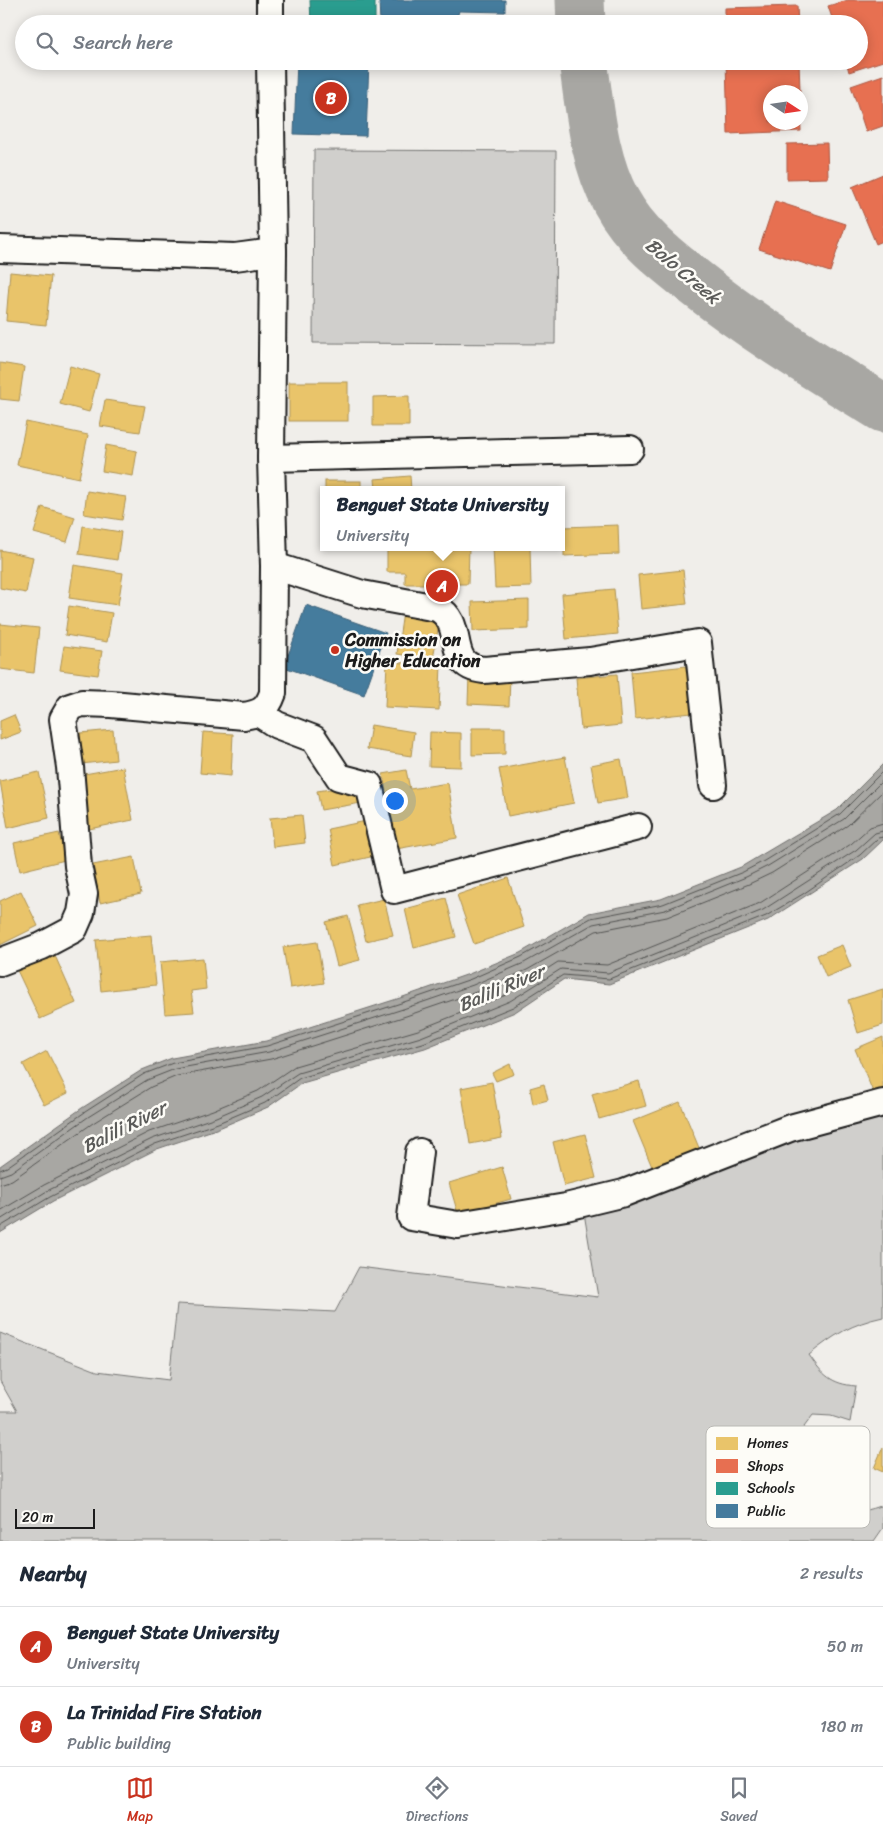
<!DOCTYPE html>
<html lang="en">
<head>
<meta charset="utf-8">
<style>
	body { margin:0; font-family:Sriracha,sans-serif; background:#f6f6f7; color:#1f2937 }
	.compass { position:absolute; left:763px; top:85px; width:45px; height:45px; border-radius:50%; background:#fff; box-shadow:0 2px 12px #0003; rotate:102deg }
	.scale { position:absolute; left:15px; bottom:12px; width:80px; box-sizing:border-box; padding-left:5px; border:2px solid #1c1c1c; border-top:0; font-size:14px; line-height:18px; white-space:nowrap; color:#1c1c1c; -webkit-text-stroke:4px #fdfcf7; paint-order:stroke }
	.you { position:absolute; left:394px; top:800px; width:18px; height:18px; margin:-12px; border:4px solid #fff; border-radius:50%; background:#1a73e8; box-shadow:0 0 0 8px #1a73e833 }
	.badge { display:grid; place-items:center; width:32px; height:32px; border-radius:50%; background:#c8321e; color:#fff; font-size:16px; font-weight:700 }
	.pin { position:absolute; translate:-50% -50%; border:2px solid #fff; box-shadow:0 1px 5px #0006 }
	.popup { position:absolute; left:320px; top:486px; width:245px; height:65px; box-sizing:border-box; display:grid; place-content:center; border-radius:0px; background:#fff; filter:drop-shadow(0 1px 4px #0005); font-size:16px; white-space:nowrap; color:#747a83 }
	.popup b { font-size:19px; color:#1f2937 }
	.popup::after { content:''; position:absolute; left:50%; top:100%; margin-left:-10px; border:10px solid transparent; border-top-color:#fff }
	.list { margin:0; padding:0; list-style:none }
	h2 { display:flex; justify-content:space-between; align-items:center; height:65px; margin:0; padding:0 20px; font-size:21px }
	h2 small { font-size:16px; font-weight:400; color:#747a83 }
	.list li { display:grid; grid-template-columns:32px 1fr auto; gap:15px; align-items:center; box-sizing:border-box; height:80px; padding:0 20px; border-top:1px solid #e0e1e3 }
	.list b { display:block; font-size:19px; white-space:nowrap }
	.list p { margin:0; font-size:16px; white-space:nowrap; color:#747a83 }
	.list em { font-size:16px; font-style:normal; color:#747a83 }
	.icon { flex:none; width:28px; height:28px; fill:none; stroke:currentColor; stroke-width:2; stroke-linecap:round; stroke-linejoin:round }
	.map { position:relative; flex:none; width:883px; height:1541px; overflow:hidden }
	.search { position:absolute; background:#fff; box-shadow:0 2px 12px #0003; left:15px; right:15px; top:15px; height:55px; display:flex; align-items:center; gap:12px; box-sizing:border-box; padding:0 18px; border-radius:28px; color:#747a83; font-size:19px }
	.sheet { height:225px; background:#fff }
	nav { display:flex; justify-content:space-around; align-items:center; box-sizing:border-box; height:70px; border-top:1px solid #e0e1e3; background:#fff; font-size:14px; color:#747a83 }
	nav a { display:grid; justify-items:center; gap:2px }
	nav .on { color:#c8321e }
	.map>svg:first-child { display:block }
	.green { fill:#d0cfcc; stroke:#767674 }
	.water { fill:#a8a7a3; stroke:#706f6d }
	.homes { fill:#e9c46a; stroke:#ac9253 }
	.shops { fill:#e76f51; stroke:#aa5641 }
	.schools { fill:#2a9d8f; stroke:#26766c }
	.public { fill:#457b9d; stroke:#395e76 }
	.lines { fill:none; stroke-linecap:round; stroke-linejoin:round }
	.shore { stroke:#545452; stroke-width:1 }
	.river { stroke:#a8a7a3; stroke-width:49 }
	.minor-casing { stroke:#1c1c1c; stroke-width:30 }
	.minor { stroke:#fdfcf7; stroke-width:26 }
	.poi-dot { fill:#c8321e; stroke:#fdfcf7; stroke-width:2 }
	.labels { text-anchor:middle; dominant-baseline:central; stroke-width:5; stroke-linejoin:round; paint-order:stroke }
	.poi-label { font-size:18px; font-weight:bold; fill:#1c1c1c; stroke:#fdfcf7; text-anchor:start }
	.water-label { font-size:19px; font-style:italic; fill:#5b5b59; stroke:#fdfcf7 }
	.key { fill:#fdfcf7; stroke:#bab9b5; stroke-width:1 }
	.key-label { font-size:14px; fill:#1c1c1c }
</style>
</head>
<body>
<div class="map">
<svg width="883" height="1541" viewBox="0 0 883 1541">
	<rect width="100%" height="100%" fill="#f0eeea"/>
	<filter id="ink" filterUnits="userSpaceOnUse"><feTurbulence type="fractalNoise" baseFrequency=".02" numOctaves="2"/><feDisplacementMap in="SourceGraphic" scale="10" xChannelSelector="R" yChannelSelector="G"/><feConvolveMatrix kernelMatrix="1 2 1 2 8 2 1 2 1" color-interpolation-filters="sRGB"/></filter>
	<g filter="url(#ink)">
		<g class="green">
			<polygon points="314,150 556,151 555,344 313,343"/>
			<path d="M883,1112V1317C851,1324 834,1335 809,1355C823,1375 831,1384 856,1386L850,1422L831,1416L813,1415L798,1435L792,1463L789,1502L797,1518C827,1517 855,1515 883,1505V1528L874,1541H0V1411H17L0,1381V1333L97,1371L169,1380L177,1304L335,1312L359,1267L598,1297L584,1213L799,1133Z"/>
		</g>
		<polygon class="water" points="883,764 883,840 863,859 768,920 609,984 564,979 515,1012 425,1048 302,1083 268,1107 219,1128 157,1149 53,1201 0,1233 0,1166 82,1108 142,1070 172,1058 266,1041 400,998 469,974 520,953 589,913 661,899 741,867 837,810"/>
		<g class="homes">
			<polygon points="10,272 51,276 46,325 6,321"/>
			<polygon points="0,363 24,367 19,401 0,399"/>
			<polygon points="70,366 99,374 89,412 60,404"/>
			<rect x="289" y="382" width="59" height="39"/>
			<polygon points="409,396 409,426 373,426 373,397"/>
			<polygon points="105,400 145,406 140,432 100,426"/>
			<polygon points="26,422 88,435 79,478 17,465"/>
			<polygon points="106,445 137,451 133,476 102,471"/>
			<polygon points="410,476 411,490 376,490 375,479"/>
			<rect x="325" y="481" width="36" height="9"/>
			<polygon points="87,491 126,497 122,520 84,514"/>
			<polygon points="42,507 75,517 67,542 34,533"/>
			<polygon points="618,525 619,554 564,556 564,527"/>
			<polygon points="83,526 121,532 117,560 79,554"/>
			<polygon points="387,547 469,547 468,584 405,584 405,572 387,572"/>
			<polygon points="493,547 530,547 531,587 495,588"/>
			<polygon points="0,550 33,557 26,593 0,588"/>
			<polygon points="74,565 123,573 118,605 69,598"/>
			<polygon points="683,570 687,604 641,609 638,575"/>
			<polygon points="614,589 618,634 566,639 562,594"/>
			<polygon points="529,600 529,629 473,631 472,602"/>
			<polygon points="69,606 112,613 107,642 65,635"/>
			<polygon points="403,612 440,617 433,659 397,654"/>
			<polygon points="0,624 39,628 34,673 0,669"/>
			<polygon points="64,646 102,651 98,675 60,670"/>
			<polygon points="387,662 441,665 439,710 385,707"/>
			<polygon points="687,666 692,713 635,719 631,672"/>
			<polygon points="617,674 621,725 581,729 576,678"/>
			<polygon points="469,675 510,675 509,706 468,704"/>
			<polygon points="14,715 21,732 0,740 0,721"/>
			<polygon points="371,725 414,732 411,756 367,749"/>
			<polygon points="472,728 505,728 505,754 472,755"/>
			<polygon points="113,730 116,760 73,765 70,734"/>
			<polygon points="203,732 233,734 231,776 200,773"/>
			<polygon points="430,732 461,733 461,767 429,766"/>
			<polygon points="565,757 574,803 508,816 499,769"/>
			<polygon points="621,759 628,798 598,803 591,765"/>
			<polygon points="123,767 133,820 89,829 79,775"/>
			<polygon points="406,770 410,789 448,783 457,838 396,849 383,774"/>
			<polygon points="39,772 49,818 8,828 0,781"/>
			<polygon points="358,785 361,803 321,810 317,791"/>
			<polygon points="302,815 305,843 273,847 270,818"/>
			<polygon points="371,820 379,855 335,865 328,829"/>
			<polygon points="59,833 65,860 20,871 14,843"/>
			<polygon points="134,857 141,894 100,903 93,865"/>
			<polygon points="508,878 524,927 474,944 457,895"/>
			<polygon points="21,891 38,926 0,945 0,901"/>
			<polygon points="446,898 456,937 414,948 405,909"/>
			<polygon points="384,899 393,935 366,941 357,905"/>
			<polygon points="348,916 360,960 337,966 326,922"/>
			<polygon points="151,935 156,985 101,991 96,940"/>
			<polygon points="317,942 324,983 290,988 283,947"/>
			<polygon points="842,945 851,967 826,977 817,955"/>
			<polygon points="52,949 76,1003 40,1019 15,966"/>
			<polygon points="203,958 206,989 191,991 194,1012 165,1014 160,962"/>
			<polygon points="883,989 883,1025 858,1033 848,1000"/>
			<polygon points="883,1037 883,1096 876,1099 855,1049"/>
			<polygon points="47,1051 68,1093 44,1105 23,1064"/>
			<polygon points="510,1064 514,1074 496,1081 492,1073"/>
			<polygon points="639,1081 646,1106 599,1119 592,1094"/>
			<polygon points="492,1082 502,1138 470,1144 461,1088"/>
			<polygon points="544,1084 548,1100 533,1104 530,1088"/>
			<polygon points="680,1102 702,1155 655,1174 633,1121"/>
			<polygon points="585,1134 596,1178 564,1186 553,1142"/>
			<polygon points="502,1167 511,1199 458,1214 449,1183"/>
			<polygon points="883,1447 883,1472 874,1468"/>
		</g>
		<g class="shops">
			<polygon points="848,0 883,0 883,61 849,72 846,61 859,61 859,24 834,24 828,6"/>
			<polygon points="797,6 798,24 725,24 725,8"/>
			<polygon points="726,61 799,61 800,92 770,92 770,122 800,122 800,107 801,131 728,134"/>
			<polygon points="883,75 883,126 866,132 851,86"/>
			<polygon points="827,143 828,178 787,179 787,144"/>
			<polygon points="883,174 883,241 876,244 852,187"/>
			<polygon points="775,201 846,224 830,272 759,249"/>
		</g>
		<polygon class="schools" points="310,0 375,0 375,24 311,24"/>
		<g class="public">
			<polygon points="379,0 505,0 505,12 459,11 455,24 380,23"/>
			<polygon points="297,61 369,62 366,136 294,134"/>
			<polygon points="306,605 386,633 364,695 284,667"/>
		</g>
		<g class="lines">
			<g class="shore">
				<polyline points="0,1170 7,1167 85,1112 144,1074 173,1063 267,1046 401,1003 471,979 521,957 591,918 663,904 743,872 764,861 840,814 883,771"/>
				<polyline points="0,1176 11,1172 88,1117 147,1080 175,1069 269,1052 403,1009 473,985 524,963 593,924 665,910 746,877 768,866 844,819 883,780"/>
				<polyline points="0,1184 12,1180 93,1123 151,1087 177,1076 271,1059 406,1016 476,992 527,970 596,931 667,917 749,884 772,873 848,825 883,791"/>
				<polyline points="0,1211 44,1185 149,1132 213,1110 258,1091 295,1066 418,1030 506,995 558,962 607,965 760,903 851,844 870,827 883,823"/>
				<polyline points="0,1220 47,1191 152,1139 216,1117 262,1097 298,1073 421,1037 510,1001 561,969 608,973 763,910 856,850 875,833 883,831"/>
				<polyline points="0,1227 50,1197 155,1144 218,1123 265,1103 300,1078 423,1043 513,1007 563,975 609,979 766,916 803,894 860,855 878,838 883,837"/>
			</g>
			<g class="river">
				<polyline points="580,0 581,24"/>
				<path d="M583,61C590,108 593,158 616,201C635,236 666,260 697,284C755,330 820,369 883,408"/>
			</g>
			<defs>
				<g id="minor">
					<polyline points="270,24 270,0"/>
					<polyline points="0,249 235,257 273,252 270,61"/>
					<polyline points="271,458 630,449"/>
					<path d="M274,566L362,594L437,608C468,624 442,666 484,670L590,661L698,643L713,785"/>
					<polyline points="260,714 277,725 314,739 339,777 369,785 394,890 638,827"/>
					<path d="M0,962L42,946L74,929L81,913L84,894L78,866L70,767L63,719L70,707L82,703L111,704L244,716C261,713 267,710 273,693L274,566L271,458L273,252"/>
					<polyline points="419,1152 411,1217 458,1225 566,1207 624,1193 790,1128 883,1103"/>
				</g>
			</defs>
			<use href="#minor" class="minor-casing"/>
			<use href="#minor" class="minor"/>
		</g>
	</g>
	<circle class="poi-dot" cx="335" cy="650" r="5"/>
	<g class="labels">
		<g class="poi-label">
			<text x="345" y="640">Commission on<tspan x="345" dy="21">Higher Education</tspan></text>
		</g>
		<g class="water-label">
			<text transform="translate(683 271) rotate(40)">Bolo Creek</text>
			<text transform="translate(501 988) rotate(-23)">Balili River</text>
			<text transform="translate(124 1127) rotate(-27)">Balili River</text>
		</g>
	</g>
	<rect x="706" y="1426" width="164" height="102" rx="8" class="key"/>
	<rect x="716" y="1437" width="22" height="13" fill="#e9c46a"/>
	<rect x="716" y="1459" width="22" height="14" fill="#e76f51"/>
	<rect x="716" y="1482" width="22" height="13" fill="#2a9d8f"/>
	<rect x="716" y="1504" width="22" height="14" fill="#457b9d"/>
	<g class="key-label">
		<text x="747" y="1448">Homes</text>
		<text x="747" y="1471">Shops</text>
		<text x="747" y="1493">Schools</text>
		<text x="747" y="1516">Public</text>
	</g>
</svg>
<svg class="compass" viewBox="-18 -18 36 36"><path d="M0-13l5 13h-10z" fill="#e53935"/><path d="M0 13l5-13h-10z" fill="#747a83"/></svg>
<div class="scale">20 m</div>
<div class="you"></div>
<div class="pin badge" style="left:442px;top:586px">A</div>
<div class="popup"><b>Benguet State University</b>University</div>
<div class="pin badge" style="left:331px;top:98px">B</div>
<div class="search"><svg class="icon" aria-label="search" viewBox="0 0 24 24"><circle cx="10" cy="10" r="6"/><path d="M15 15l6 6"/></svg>Search here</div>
</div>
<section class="sheet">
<h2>Nearby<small>2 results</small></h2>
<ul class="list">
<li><span class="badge">A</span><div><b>Benguet State University</b><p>University</p></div><em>50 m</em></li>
<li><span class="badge">B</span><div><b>La Trinidad Fire Station</b><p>Public building</p></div><em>180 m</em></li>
</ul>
</section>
<nav>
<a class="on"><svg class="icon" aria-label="map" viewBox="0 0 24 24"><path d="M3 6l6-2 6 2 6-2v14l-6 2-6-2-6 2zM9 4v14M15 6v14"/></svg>Map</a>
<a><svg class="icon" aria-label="directions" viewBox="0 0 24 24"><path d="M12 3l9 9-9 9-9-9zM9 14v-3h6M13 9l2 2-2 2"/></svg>Directions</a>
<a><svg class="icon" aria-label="saved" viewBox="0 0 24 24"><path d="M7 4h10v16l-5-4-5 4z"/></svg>Saved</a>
</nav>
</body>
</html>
